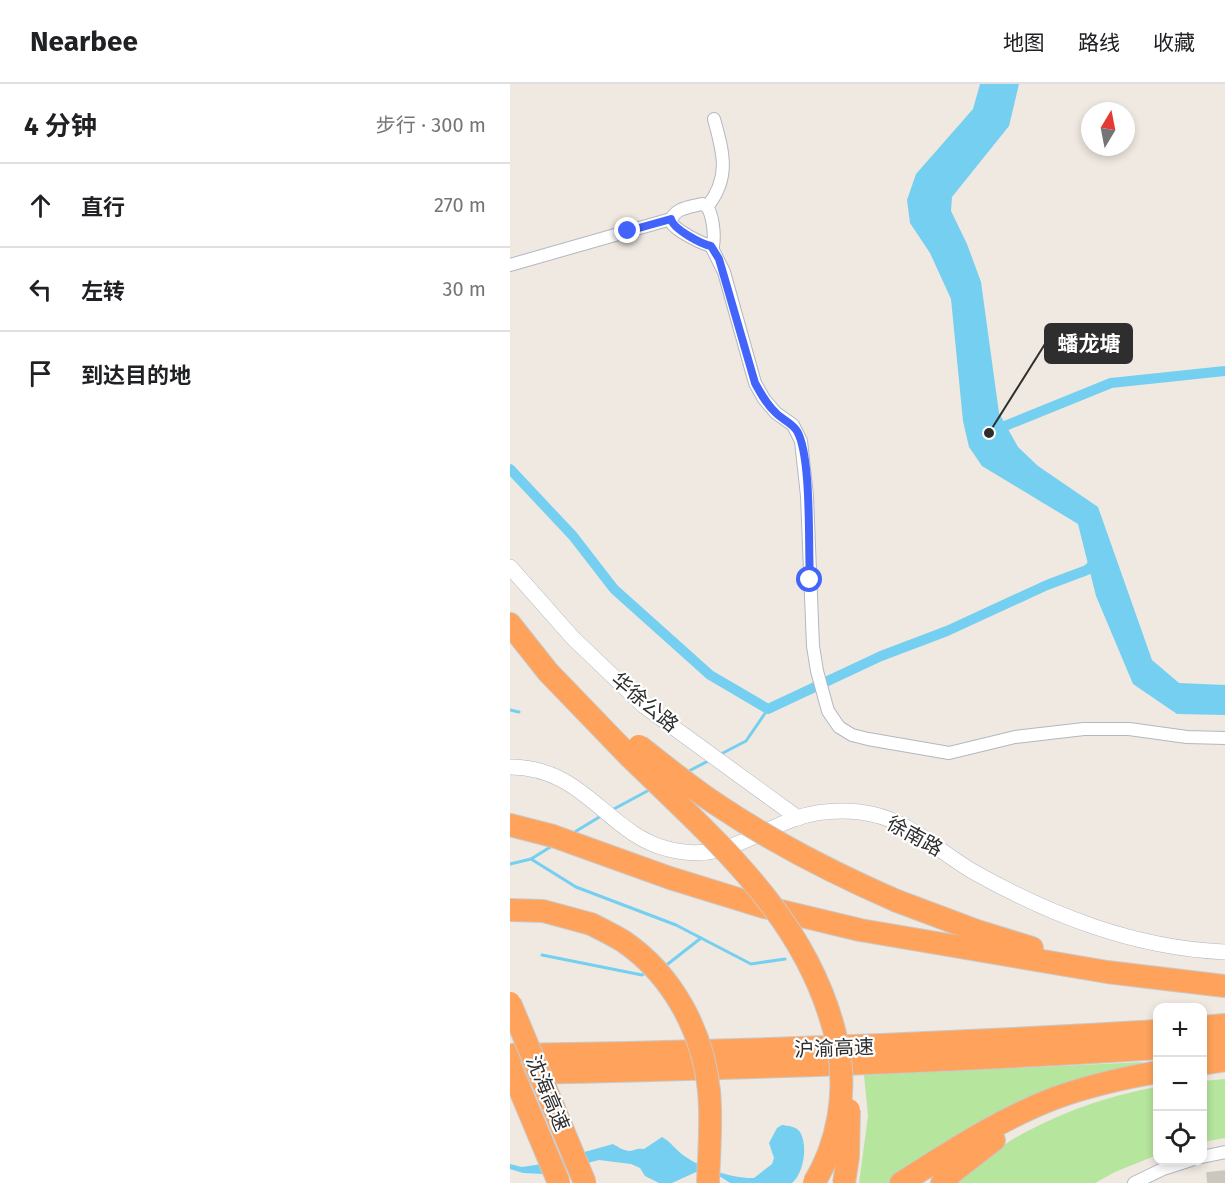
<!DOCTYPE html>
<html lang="zh">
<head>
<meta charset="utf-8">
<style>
	body { margin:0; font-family:"Fira Sans","Noto Sans SC",sans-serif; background:#f2f2f2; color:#202124 }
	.controls { position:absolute; right:18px; bottom:18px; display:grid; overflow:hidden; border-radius:12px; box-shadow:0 3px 9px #0003 }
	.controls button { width:54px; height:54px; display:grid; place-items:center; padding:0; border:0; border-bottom:2px solid #e0e0e0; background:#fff; color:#202124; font:30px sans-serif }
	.compass { position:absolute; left:571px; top:18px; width:54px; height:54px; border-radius:50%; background:#fff; box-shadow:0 3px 9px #0003; rotate:10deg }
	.stop { position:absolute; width:18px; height:18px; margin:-14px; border:4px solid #4264fb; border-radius:50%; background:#fff }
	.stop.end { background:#4264fb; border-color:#fff; box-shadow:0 2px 6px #0008 }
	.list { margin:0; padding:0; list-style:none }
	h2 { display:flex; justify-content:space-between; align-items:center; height:78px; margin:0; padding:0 24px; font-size:26px }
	h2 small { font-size:20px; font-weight:400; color:#757577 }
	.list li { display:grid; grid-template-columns:39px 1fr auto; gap:18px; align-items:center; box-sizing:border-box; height:84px; padding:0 24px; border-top:2px solid #e0e0e0 }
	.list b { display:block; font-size:22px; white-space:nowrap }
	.list em { font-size:20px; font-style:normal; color:#757577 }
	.icon { flex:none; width:33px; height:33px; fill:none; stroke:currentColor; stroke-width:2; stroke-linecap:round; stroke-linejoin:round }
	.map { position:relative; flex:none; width:715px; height:1099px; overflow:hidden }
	header { display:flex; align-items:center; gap:36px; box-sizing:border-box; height:84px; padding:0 30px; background:#fff; border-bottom:2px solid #e0e0e0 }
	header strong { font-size:28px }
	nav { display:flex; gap:33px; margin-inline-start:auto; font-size:21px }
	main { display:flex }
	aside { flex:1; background:#fff }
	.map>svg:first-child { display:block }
	.green { fill:#b6e59e }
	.water { fill:#75cff0 }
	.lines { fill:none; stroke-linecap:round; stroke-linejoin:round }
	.stream { stroke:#75cff0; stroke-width:3 }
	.canal { stroke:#75cff0; stroke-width:10 }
	.building { fill:#cbc7bf; stroke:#cbc5ba; stroke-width:1.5 }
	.minor-casing { stroke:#b4b7c1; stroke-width:14 }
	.tertiary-casing { stroke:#b4b7c1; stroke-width:16 }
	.motorway-casing { stroke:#c9c9c9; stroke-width:24 }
	.minor { stroke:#fff; stroke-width:12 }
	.tertiary { stroke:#fff; stroke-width:15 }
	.motorway { stroke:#ffa35c; stroke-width:22 }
	.motorway-bridge-casing { stroke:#c9c9c9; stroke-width:24; stroke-linecap:butt }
	.motorway-bridge { stroke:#ffa35c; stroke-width:22 }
	.route { stroke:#4264fb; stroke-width:8 }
	.labels { text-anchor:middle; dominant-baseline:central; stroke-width:4.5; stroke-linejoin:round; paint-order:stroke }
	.street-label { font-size:20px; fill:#2e2e2e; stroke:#fff }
	.leader { fill:none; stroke:#2e2e2e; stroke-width:2 }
	.callout-dot { fill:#2e2e2e; stroke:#fff; stroke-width:2 }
	.callout { fill:#2e2e2e; stroke:#2e2e2e; stroke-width:2 }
	.callout-label { font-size:21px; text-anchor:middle; font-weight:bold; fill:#fff }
</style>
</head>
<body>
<header>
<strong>Nearbee</strong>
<nav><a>地图</a><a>路线</a><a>收藏</a></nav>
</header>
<main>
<aside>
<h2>4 分钟<small>步行 · 300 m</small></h2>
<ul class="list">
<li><svg class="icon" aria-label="ahead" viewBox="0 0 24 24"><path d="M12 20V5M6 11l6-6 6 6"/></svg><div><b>直行</b></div><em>270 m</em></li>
<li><svg class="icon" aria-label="left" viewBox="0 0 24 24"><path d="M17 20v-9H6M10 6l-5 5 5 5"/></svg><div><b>左转</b></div><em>30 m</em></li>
<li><svg class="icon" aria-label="arrive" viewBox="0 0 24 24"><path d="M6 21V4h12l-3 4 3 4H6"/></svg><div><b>到达目的地</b></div></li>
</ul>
</aside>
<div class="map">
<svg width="715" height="1099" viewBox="0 0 715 1099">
	<rect width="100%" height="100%" fill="#efe9e1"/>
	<g class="green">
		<polygon points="634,978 567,1002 382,1099 349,1099 358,1032 354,991"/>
		<polygon points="715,995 715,1054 693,1058 693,997"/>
		<path d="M647,1003V1071L605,1088L585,1099H445C463,1084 481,1069 500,1057C543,1031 599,1011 647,1003Z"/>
	</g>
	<g class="water">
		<polygon points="470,0 509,0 499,42 442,113 441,127 457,160 471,198 489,329 508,363 528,382 588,423 642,576 669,599 715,601 715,631 667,630 623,600 586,512 568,440 472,382 459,363 453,337 441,215 420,169 400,139 397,116 406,90 463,25"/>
		<path d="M272,1041C278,1042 286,1042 290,1048C298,1061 294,1089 282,1099H220L211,1093L186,1088L162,1099H149L135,1092L130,1084L121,1080L89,1076L34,1090L13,1089L0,1085V1080L12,1083L32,1080L103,1060C108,1063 114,1067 120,1067C126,1066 127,1064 134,1065L152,1053C161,1058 165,1065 173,1071C190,1084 224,1095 244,1094L262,1080L264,1074L259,1059L267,1044Z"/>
	</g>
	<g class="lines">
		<g class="stream">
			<polyline points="0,626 9,628"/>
			<polyline points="211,670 236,657 258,625"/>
			<polyline points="177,688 200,676"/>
			<polyline points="102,726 141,705"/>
			<polyline points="63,749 91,732"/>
			<polyline points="21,775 66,803 166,841 241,880 275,875"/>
			<polyline points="0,780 21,775 42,762"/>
			<polyline points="32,871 132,891 136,889"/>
			<polyline points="154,883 191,854"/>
		</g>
		<g class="canal">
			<polyline points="485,346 601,299 715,287"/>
			<polyline points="0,385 63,452 104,505 200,591 258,625 371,572 437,547 537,501 577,486 588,476"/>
		</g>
	</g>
	<polygon class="building" points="715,1087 715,1099 698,1099 697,1089"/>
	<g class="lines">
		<defs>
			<g id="minor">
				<path d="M192,120L196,121C203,130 205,151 203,162C193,161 165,146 161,138C163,124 180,123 192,120Z"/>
				<path d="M197,123C221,93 213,68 204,35"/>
				<polyline points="201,162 214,188 245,299 254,315 266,329 283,341 291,357 297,412 303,562 307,587 318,627 329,643 342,651 358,655 439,669 505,653 574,645 619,645 677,653 715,654"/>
				<polyline points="0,181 161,135"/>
				<polyline points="692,1073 715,1068"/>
				<polyline points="624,1099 653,1085 681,1076"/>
			</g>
			<g id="tertiary">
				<polyline points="0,483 63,554 134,622 288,734"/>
				<path d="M0,683C75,683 97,750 158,765C213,779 240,750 287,734C308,727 329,726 350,728C396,733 425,765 462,787C540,831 624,864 715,868"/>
			</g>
			<g id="motorway">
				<polyline points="0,540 38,588 120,673"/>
				<polyline points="0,741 43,752 160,794 254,823 350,846 597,888 715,902"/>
				<polyline points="387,817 467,847 522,864"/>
				<polyline points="0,826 33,827 81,840"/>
				<polyline points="692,943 715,941"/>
				<polyline points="692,962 715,960"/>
				<path d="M0,971C216,968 432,960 648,947"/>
				<polyline points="692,980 715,976"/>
				<path d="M10,989C223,985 435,978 648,964"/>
				<path d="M391,1099C440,1068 490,1035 545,1014C578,1002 613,994 648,988"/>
				<polyline points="432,1099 444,1087 484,1056"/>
			</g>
		</defs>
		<use href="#minor" class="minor-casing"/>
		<use href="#tertiary" class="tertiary-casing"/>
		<use href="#motorway" class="motorway-casing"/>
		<use href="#minor" class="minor"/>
		<use href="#tertiary" class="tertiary"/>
		<use href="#motorway" class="motorway"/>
		<defs>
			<g id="motorway-bridge">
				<path d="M129,662C155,682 181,704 209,722C266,760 325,790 387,817"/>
				<path d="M120,673C207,758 303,838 328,963C337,1009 328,1060 304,1099"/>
				<path d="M81,840C91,845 103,851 113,857C163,891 193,948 199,1007C202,1037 199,1069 198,1099"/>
				<polyline points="0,919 75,1099"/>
				<polyline points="0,982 49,1099"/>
				<polyline points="334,1099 338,1073 339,1026"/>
			</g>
		</defs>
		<use href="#motorway-bridge" class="motorway-bridge-casing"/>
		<use href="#motorway-bridge" class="motorway-bridge"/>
	</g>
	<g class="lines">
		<path class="route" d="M118,147L161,135C163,145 191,160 201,162L209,175L245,299C251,310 257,321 266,329C273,336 282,339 287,347C302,373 298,463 300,496"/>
	</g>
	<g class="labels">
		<g class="street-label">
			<text transform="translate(135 618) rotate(40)">华徐公路</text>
			<text transform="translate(405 752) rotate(29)">徐南路</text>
			<text transform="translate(324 964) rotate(-2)">沪渝高速</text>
			<text transform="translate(38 1009) rotate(67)">沈海高速</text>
		</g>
	</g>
	<path class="leader" d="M479 349L535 260"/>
	<circle class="callout-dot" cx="479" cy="349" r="6"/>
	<rect class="callout" x="535" y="240" width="87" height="39" rx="6"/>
	<g class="callout-label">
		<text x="579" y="267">蟠龙塘</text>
	</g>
</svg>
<div class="controls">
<button>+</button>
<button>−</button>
<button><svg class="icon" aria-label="locate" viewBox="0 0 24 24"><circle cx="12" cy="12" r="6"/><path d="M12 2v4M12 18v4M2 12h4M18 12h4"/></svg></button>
</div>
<svg class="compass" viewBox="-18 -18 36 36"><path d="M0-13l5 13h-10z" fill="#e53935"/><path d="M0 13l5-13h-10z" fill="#757577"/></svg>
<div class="stop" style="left:300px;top:496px"></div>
<div class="stop end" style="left:118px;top:147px"></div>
</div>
</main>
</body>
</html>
